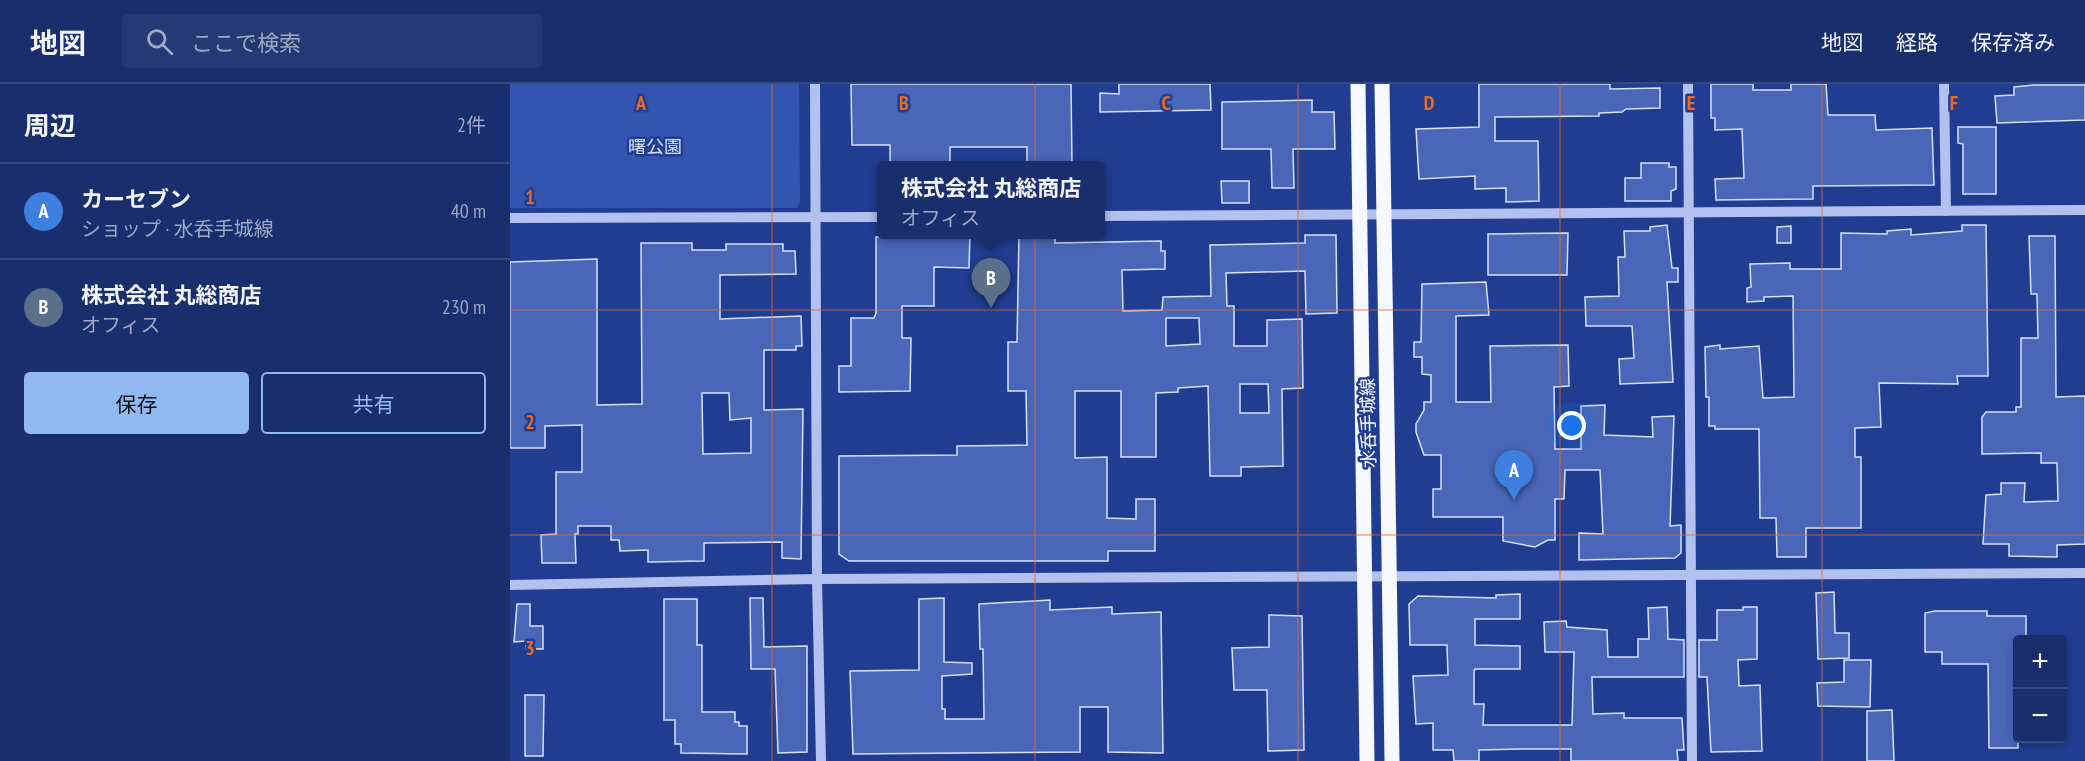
<!DOCTYPE html>
<html lang="ja">
<head>
<meta charset="utf-8">
<style>
	body { margin:0; font-family:"PT Sans Narrow","Noto Sans JP",sans-serif; background:#253a75; color:#f1f3f6 }
	.controls { position:absolute; right:18px; bottom:18px; display:grid; overflow:hidden; border-radius:6px; box-shadow:0 3px 9px #0003 }
	.controls button { width:54px; height:54px; display:grid; place-items:center; padding:0; border:0; border-bottom:2px solid #364a80; background:#182e6d; color:#f1f3f6; font:30px sans-serif }
	.you { position:absolute; left:1062px; top:342px; width:21px; height:21px; margin:-15px; border:4px solid #fff; border-radius:50%; background:#1a73e8; box-shadow:0 0 0 9px #1a73e833 }
	.badge { display:grid; place-items:center; width:39px; height:39px; border-radius:50%; background:#90b9f0; color:#fff; font-size:20px; font-weight:700 }
	.pin { position:absolute; translate:-50% -50px; filter:drop-shadow(0 2px 3px #0008) }
	.pin::after { content:''; position:absolute; top:32px; width:21px; height:18px; background:inherit; clip-path:polygon(0 0,100% 0,50% 100%) }
	.popup { position:absolute; left:367px; top:77px; width:228px; height:78px; box-sizing:border-box; display:grid; place-content:center; border-radius:6px; background:#182e6d; filter:drop-shadow(0 2px 4px #0005); font-size:20px; white-space:nowrap; color:#9fa8c2 }
	.popup b { font-size:22px; color:#f1f3f6 }
	.popup::after { content:''; position:absolute; left:50%; top:100%; margin-left:-12px; border:12px solid transparent; border-top-color:#182e6d }
	.list { margin:0; padding:0; list-style:none }
	h2 { display:flex; justify-content:space-between; align-items:center; height:78px; margin:0; padding:0 24px; font-size:26px }
	h2 small { font-size:20px; font-weight:400; color:#9fa8c2 }
	.list li { display:grid; grid-template-columns:39px 1fr auto; gap:18px; align-items:center; box-sizing:border-box; height:96px; padding:0 24px; border-top:2px solid #364a80 }
	.list b { display:block; font-size:22px; white-space:nowrap }
	.list p { margin:0; font-size:20px; white-space:nowrap; color:#9fa8c2 }
	.list em { font-size:20px; font-style:normal; color:#9fa8c2 }
	.actions { display:flex; gap:12px; padding:18px 24px }
	.actions a { flex:1; padding:14px 0; border:2px solid #90b9f0; border-radius:6px; text-align:center; font-size:21px; color:#90b9f0 }
	.actions .main { background:#90b9f0; color:#111 }
	.icon { flex:none; width:33px; height:33px; fill:none; stroke:currentColor; stroke-width:2; stroke-linecap:round; stroke-linejoin:round }
	.map { position:relative; flex:none; width:1575px; height:677px; overflow:hidden }
	header { display:flex; align-items:center; gap:36px; box-sizing:border-box; height:84px; padding:0 30px; background:#182e6d; border-bottom:2px solid #364a80 }
	header strong { font-size:28px }
	nav { display:flex; gap:33px; margin-inline-start:auto; font-size:21px }
	.search { width:420px; height:54px; background:#253a75; display:flex; align-items:center; gap:15px; box-sizing:border-box; padding:0 21px; border-radius:6px; color:#9fa8c2; font-size:22px }
	main { display:flex }
	aside { flex:1; background:#182e6d }
	.map>svg:first-child { display:block }
	.green { fill:#3455af }
	.building { fill:#4966b8; stroke:#d7e0f9; stroke-width:1.5; fill-rule:evenodd }
	.lines { fill:none; stroke-linecap:round; stroke-linejoin:round }
	.minor { stroke:#b2c1ed; stroke-width:10 }
	.major { stroke:#f8f9ff; stroke-width:15 }
	.grid { fill:none; stroke:#ea6a24; stroke-width:1.5; stroke-opacity:0.55 }
	.labels { text-anchor:middle; dominant-baseline:central; stroke-width:5; stroke-linejoin:round; paint-order:stroke }
	.park-label { font-size:18px; fill:#d7e0f9; stroke:#203d91 }
	.street-label { font-size:18px; fill:#fff; stroke:#203d91 }
	.grid-label { font-size:20px; text-anchor:middle; font-weight:bold; fill:#ea6a24; stroke:#203d91; stroke-width:5; stroke-linejoin:round; paint-order:stroke }
</style>
</head>
<body>
<header>
<strong>地図</strong>
<div class="search"><svg class="icon" aria-label="search" viewBox="0 0 24 24"><circle cx="10" cy="10" r="6"/><path d="M15 15l6 6"/></svg>ここで検索</div>
<nav><a>地図</a><a>経路</a><a>保存済み</a></nav>
</header>
<main>
<aside>
<h2>周辺<small>2件</small></h2>
<ul class="list">
<li><span class="badge" style="background:#3f7fe0">A</span><div><b>カーセブン</b><p>ショップ · 水呑手城線</p></div><em>40 m</em></li>
<li><span class="badge" style="background:#5c6f8a">B</span><div><b>株式会社 丸総商店</b><p>オフィス</p></div><em>230 m</em></li>
</ul>
<div class="actions"><a class="main">保存</a><a>共有</a></div>
</aside>
<div class="map">
<svg width="1575" height="677" viewBox="0 0 1575 677">
	<rect width="100%" height="100%" fill="#203d91"/>
	<polygon class="green" points="0,0 289,0 290,117 287,124 0,124"/>
	<g class="building">
		<polygon points="341,0 561,0 562,81 517,81 517,63 440,63 440,81 380,81 380,61 342,61"/>
		<polygon points="609,0 700,0 701,26 590,28 590,9 609,10"/>
		<polygon points="969,0 1100,0 1100,5 1150,4 1150,24 1116,25 1112,28 1089,29 1089,32 985,33 985,57 1028,57 1029,117 996,118 996,104 965,105 965,92 909,95 906,45 969,43"/>
		<polygon points="1201,0 1243,0 1243,6 1281,6 1281,0 1316,0 1318,31 1365,31 1366,46 1422,44 1424,101 1303,102 1303,115 1206,116 1205,95 1234,94 1232,45 1205,46 1205,34 1201,34"/>
		<polygon points="1524,1 1575,1 1575,36 1487,39 1485,12 1504,11 1504,3"/>
		<polygon points="802,16 802,28 824,28 825,65 783,65 784,104 762,104 761,65 712,65 712,18"/>
		<polygon points="1448,43 1486,43 1486,110 1453,110 1453,60 1448,59"/>
		<polygon points="1131,79 1159,79 1159,83 1166,83 1166,105 1161,107 1161,117 1115,117 1115,94 1131,94"/>
		<polygon points="711,97 739,97 739,119 712,119"/>
		<polygon points="1157,141 1162,184 1168,184 1168,198 1157,198 1163,298 1110,300 1109,275 1124,274 1122,242 1076,242 1075,213 1109,212 1108,173 1115,173 1114,147 1140,147 1140,143"/>
		<polygon points="1452,141 1476,141 1478,292 1447,292 1448,300 1369,299 1371,343 1345,344 1345,373 1351,373 1351,444 1296,444 1296,473 1267,473 1266,434 1250,434 1249,345 1205,345 1205,342 1199,342 1199,313 1196,313 1195,263 1210,261 1210,265 1249,262 1253,314 1284,313 1283,212 1254,213 1254,217 1237,218 1237,204 1241,203 1240,180 1280,179 1280,185 1331,185 1331,149 1377,150 1377,147 1401,145 1401,151 1452,147"/>
		<polygon points="1281,142 1281,159 1267,159 1267,143"/>
		<polygon points="1058,149 1057,191 978,191 978,150"/>
		<polygon points="426,150 460,150 459,184 424,183 424,222 392,222 392,254 401,254 400,307 329,308 329,282 341,282 341,234 364,234 366,229 366,153 426,153"/>
		<path d="M509,151H545V159L651,157V167H655V185L612,186L613,227L652,226L653,213L701,212L700,161L795,159V151H826L827,229L796,230L795,187L716,189L717,222H724V262H757V236L792,235L793,304L772,305L773,382L731,383V392H700L698,302L668,304V308L646,309V373H611V307H565V374L597,373V434L626,435V415H645V467H598V477H339L329,470V372L447,371V362L517,361L516,307H498V258H507ZM656,234H689L690,260L656,262ZM730,300H758L759,329H730Z"/>
		<polygon points="1519,152 1545,152 1546,313 1575,312 1575,460 1547,461 1547,473 1499,472 1499,460 1473,460 1476,411 1491,410 1491,399 1515,399 1514,418 1548,417 1547,379 1531,379 1531,369 1472,370 1472,333 1476,328 1506,328 1506,323 1511,323 1511,254 1528,254 1527,210 1521,210"/>
		<path d="M131,159H182V166H216V160H273V167H285L286,190L210,191V235L291,232L292,262H286V266H254V326L293,325L291,475L272,474V458L194,459V477L138,478V466L110,467L109,456H101V442H68V450H65L66,479H32L31,451L46,450V388H72V341L35,342V364H0V178L87,175V321L132,320ZM192,309H219L220,336L241,334V369L193,370Z"/>
		<polygon points="976,198 979,231 946,232 946,318 981,318 980,262 1058,261 1059,302 1044,303 1045,365 1071,365 1071,322 1095,321 1094,351 1143,353 1142,333 1164,332 1160,442 1171,441 1171,469 1165,474 1069,476 1069,449 1093,450 1090,386 1055,386 1054,415 1045,415 1045,456 1038,456 1025,463 993,457 993,433 923,433 923,405 931,405 931,371 914,371 906,348 906,340 914,326 914,318 921,318 921,291 912,290 912,273 904,273 904,258 911,258 912,200"/>
		<polygon points="1324,508 1325,549 1339,549 1339,574 1308,575 1306,509"/>
		<polygon points="1010,510 1010,535 965,535 965,561 1010,562 1010,585 965,585 964,587 964,620 974,620 973,641 1062,641 1064,568 1035,568 1034,538 1056,537 1057,543 1097,546 1098,573 1128,573 1128,555 1139,555 1138,524 1157,523 1158,555 1174,556 1174,593 1082,593 1083,630 1114,629 1114,634 1172,634 1174,666 1167,666 1168,677 1061,677 1061,665 1011,665 969,666 969,677 944,677 943,666 923,666 923,639 906,640 903,592 938,591 937,561 900,561 899,520 908,512 986,514 986,511"/>
		<polygon points="240,514 253,514 254,563 297,562 297,668 268,669 265,585 241,585"/>
		<polygon points="434,514 434,578 462,579 462,590 432,592 432,625 435,625 435,635 474,635 473,565 470,565 469,520 540,516 540,526 602,523 602,530 651,528 653,669 598,668 598,623 570,623 570,668 343,670 340,587 409,586 409,515"/>
		<polygon points="154,515 187,515 187,561 192,561 192,628 225,628 225,638 229,638 229,642 237,642 237,670 171,669 171,660 165,660 165,636 154,636"/>
		<polygon points="7,520 20,520 20,542 33,542 33,565 16,565 16,557 4,558"/>
		<polygon points="1233,523 1247,523 1247,575 1228,576 1229,602 1250,601 1252,667 1201,668 1197,593 1189,593 1189,556 1207,556 1207,526 1233,526"/>
		<polygon points="1425,527 1477,527 1477,532 1516,532 1516,552 1513,552 1513,555 1508,555 1508,664 1479,664 1478,580 1432,580 1432,568 1415,568 1415,529"/>
		<polygon points="759,531 792,532 794,666 758,667 757,606 724,606 722,564 759,563"/>
		<polygon points="1334,576 1361,576 1360,623 1308,622 1307,599 1334,598"/>
		<polygon points="15,611 34,611 33,672 15,672"/>
		<polygon points="1382,626 1384,677 1357,677 1357,627"/>
	</g>
	<g class="lines">
		<g class="minor">
			<polyline points="305,0 307,495 311,677"/>
			<polyline points="1178,0 1182,677"/>
			<polyline points="1434,0 1436,127"/>
			<polyline points="590,132 1575,126"/>
			<polyline points="0,134 372,133"/>
			<polyline points="0,501 307,495 1575,489"/>
		</g>
		<g class="major">
			<polyline points="848,0 857,677"/>
			<polyline points="872,0 882,677"/>
		</g>
	</g>
	<path class="grid" d="M262,0V677M525,0V677M788,0V677M1050,0V677M1312,0V677M0,226H1575M0,451H1575"/>
	<g class="labels">
		<g class="park-label">
			<text x="145" y="62">曙公園</text>
		</g>
		<g class="street-label">
			<text transform="translate(858 339) rotate(-91)">水呑手城線</text>
		</g>
	</g>
	<g class="grid-label">
		<text x="131" y="26">A</text>
		<text x="394" y="26">B</text>
		<text x="656" y="26">C</text>
		<text x="919" y="26">D</text>
		<text x="1181" y="26">E</text>
		<text x="1444" y="26">F</text>
		<text x="20" y="120">1</text>
		<text x="20" y="345">2</text>
		<text x="20" y="571">3</text>
	</g>
</svg>
<div class="controls">
<button>+</button>
<button>−</button>
</div>
<div class="you"></div>
<div class="pin badge" style="left:1004px;top:416px;background:#3f7fe0">A</div>
<div class="pin badge" style="left:481px;top:224px;background:#5c6f8a">B</div>
<div class="popup"><b>株式会社 丸総商店</b>オフィス</div>
</div>
</main>
</body>
</html>
